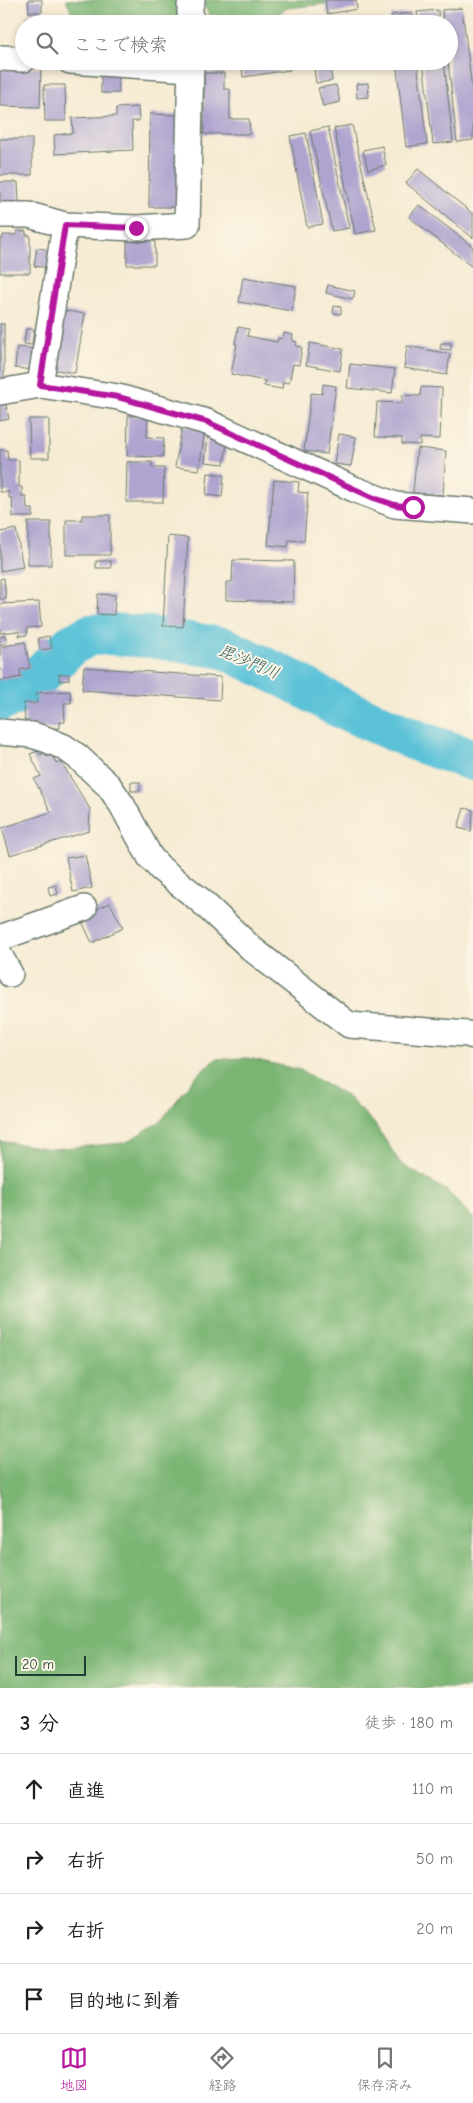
<!DOCTYPE html>
<html lang="ja">
<head>
<meta charset="utf-8">
<style>
	body { margin:0; font-family:"Comic Neue","Klee One",sans-serif; background:#f6f6f6; color:#202124 }
	.scale { position:absolute; left:15px; bottom:12px; width:71px; box-sizing:border-box; padding-left:5px; border:2px solid #1f3d34; border-top:0; font-size:14px; line-height:18px; white-space:nowrap; color:#1f3d34; -webkit-text-stroke:4px #fcf5e5; paint-order:stroke }
	.stop { position:absolute; width:15px; height:15px; margin:-11px; border:4px solid #b5179e; border-radius:50%; background:#fff }
	.stop.end { background:#b5179e; border-color:#fff; box-shadow:0 1px 5px #0008 }
	.list { margin:0; padding:0; list-style:none }
	h2 { display:flex; justify-content:space-between; align-items:center; height:65px; margin:0; padding:0 20px; font-size:21px }
	h2 small { font-size:16px; font-weight:400; color:#757577 }
	.list li { display:grid; grid-template-columns:32px 1fr auto; gap:15px; align-items:center; box-sizing:border-box; height:70px; padding:0 20px; border-top:1px solid #e0e0e0 }
	.list b { display:block; font-size:19px; white-space:nowrap }
	.list em { font-size:16px; font-style:normal; color:#757577 }
	.icon { flex:none; width:28px; height:28px; fill:none; stroke:currentColor; stroke-width:2; stroke-linecap:round; stroke-linejoin:round }
	.map { position:relative; flex:none; width:473px; height:1688px; overflow:hidden }
	.search { position:absolute; background:#fff; box-shadow:0 2px 8px #0003; left:15px; right:15px; top:15px; height:55px; display:flex; align-items:center; gap:12px; box-sizing:border-box; padding:0 18px; border-radius:28px; color:#757577; font-size:19px }
	.sheet { height:345px; background:#fff }
	nav { display:flex; justify-content:space-around; align-items:center; box-sizing:border-box; height:70px; border-top:1px solid #e0e0e0; background:#fff; font-size:14px; color:#757577 }
	nav a { display:grid; justify-items:center; gap:2px }
	nav .on { color:#b5179e }
	.map>svg:first-child { display:block }
	.forest { fill:#7cb674; stroke:#4e7a54 }
	.lines { fill:none; stroke-linecap:round; stroke-linejoin:round }
	.river { stroke:#5bc2d8; stroke-width:42 }
	.building { fill:#afa4cf }
	.minor-casing { stroke:#6a7a6c; stroke-width:28 }
	.minor { stroke:#fff; stroke-width:25 }
	.route { stroke:#b5179e; stroke-width:6 }
	.labels { text-anchor:middle; dominant-baseline:central; stroke-width:4; stroke-linejoin:round; paint-order:stroke }
	.water-label { font-size:16px; font-style:italic; fill:#2e5e5d; stroke:#fcf5e5 }
</style>
</head>
<body>
<div class="map">
<svg width="473" height="1688" viewBox="0 0 473 1688">
	<rect width="100%" height="100%" fill="#fcf5e5"/>
	<filter id="ink" filterUnits="userSpaceOnUse"><feTurbulence type="fractalNoise" baseFrequency=".02" numOctaves="2"/><feDisplacementMap in="SourceGraphic" scale="10" xChannelSelector="R" yChannelSelector="G"/><feConvolveMatrix kernelMatrix="1 2 1 2 8 2 1 2 1" color-interpolation-filters="sRGB"/></filter>
	<filter id="wash" filterUnits="userSpaceOnUse"><feTurbulence type="fractalNoise" baseFrequency=".0096" numOctaves="4" result="noise"/><feDisplacementMap in="SourceGraphic" scale="20" xChannelSelector="R" yChannelSelector="G"/><feGaussianBlur stdDeviation="1.12" result="paint"/><feColorMatrix in="noise" values="0 0 0 0 0 0 0 0 0 0 0 0 0 0 0 0 0 1.4 0 .05"/><feComposite in="paint" operator="in"/></filter>
	<g filter="url(#wash)">
		<rect width="100%" height="100%" fill="#f6ebd3"/>
		<g class="forest">
			<polygon points="66,0 180,0 179,24 77,24"/>
			<polygon points="206,0 366,0 287,8 263,24 215,23 204,6"/>
			<polygon points="248,1058 300,1070 348,1097 374,1123 401,1164 447,1191 473,1218 473,1688 0,1688 0,1141 52,1149 125,1143 161,1121 194,1078 216,1059"/>
		</g>
		<g class="lines">
			<polyline class="river" points="0,701 15,695 31,684 71,645 90,635 110,634 150,637 224,648 293,681 335,705 422,743 473,760"/>
		</g>
		<g id="blocks">
			<g class="building">
				<polygon points="28,0 42,0 42,12 29,12"/>
				<polygon points="325,0 356,0 357,9 327,14"/>
				<polygon points="462,8 473,98 473,140 457,142 448,61 449,61 449,24 443,24 442,10"/>
				<polygon points="438,10 439,24 419,24 417,12"/>
				<polygon points="411,13 413,24 392,24 391,15"/>
				<polygon points="43,16 43,24 26,24 26,17"/>
				<polygon points="292,19 292,24 276,24 276,21"/>
				<polygon points="236,61 289,61 290,70 243,77 242,67 237,68"/>
				<polygon points="396,61 417,61 427,144 406,147"/>
				<polygon points="423,61 444,61 453,142 433,144"/>
				<polygon points="330,65 332,81 316,83 314,68"/>
				<polygon points="0,67 41,68 40,107 0,106"/>
				<polygon points="101,69 118,69 119,93 101,93"/>
				<polygon points="204,73 224,73 224,89 230,89 230,119 249,119 250,134 204,134"/>
				<polygon points="368,83 369,97 357,98 356,84"/>
				<polygon points="44,85 65,85 66,121 45,121"/>
				<polygon points="336,85 340,102 323,106 318,88"/>
				<polygon points="138,107 139,121 132,121 133,150 55,154 54,135 73,133 72,118 116,116 116,108"/>
				<polygon points="150,114 178,115 178,207 149,207"/>
				<polygon points="352,125 376,230 355,234 334,128"/>
				<polygon points="328,127 349,228 332,231 310,131"/>
				<polygon points="306,133 323,224 307,227 290,136"/>
				<rect x="0" y="139" width="32" height="36"/>
				<polygon points="382,146 386,165 368,170 363,150"/>
				<polygon points="418,169 473,214 473,238 406,183"/>
				<polygon points="0,182 18,182 19,203 0,203"/>
				<polygon points="419,205 473,247 472,267 409,217"/>
				<polygon points="17,231 26,231 26,235 30,235 30,273 0,273 0,239 3,239 3,235 17,235"/>
				<rect x="127" y="241" width="28" height="24"/>
				<polygon points="37,248 52,250 49,268 34,266"/>
				<polygon points="243,277 296,286 292,311 239,302"/>
				<polygon points="328,285 355,291 353,299 326,293"/>
				<polygon points="334,306 341,307 341,314 333,313"/>
				<polygon points="61,310 85,314 75,373 51,369"/>
				<rect x="0" y="324" width="4" height="55"/>
				<polygon points="238,327 249,329 247,336 277,342 278,338 282,339 284,333 293,335 292,341 297,342 296,346 302,347 299,365 293,364 289,383 283,382 282,389 264,386 265,381 231,374 237,344 235,344"/>
				<polygon points="26,329 34,329 32,345 24,344"/>
				<polygon points="310,343 343,349 340,371 306,365"/>
				<polygon points="441,343 451,343 451,350 440,349"/>
				<polygon points="407,346 450,354 447,375 404,368"/>
				<polygon points="17,347 36,349 34,370 15,368"/>
				<polygon points="350,364 395,369 392,393 347,388"/>
				<polygon points="323,384 336,386 327,454 304,451 311,393 322,394"/>
				<polygon points="421,387 442,388 440,439 420,438 420,445 402,444 402,438 375,437 377,402 402,403 402,395 420,396"/>
				<polygon points="5,400 9,419 0,421 0,402"/>
				<polygon points="128,416 148,416 147,437 164,438 163,457 127,456"/>
				<polygon points="29,419 49,419 49,458 30,458"/>
				<polygon points="182,426 205,429 199,470 175,467"/>
				<polygon points="339,434 356,437 351,466 334,464"/>
				<polygon points="208,436 228,438 224,464 205,462"/>
				<polygon points="417,448 446,451 443,495 413,493"/>
				<polygon points="0,450 7,450 8,460 19,460 19,487 22,487 22,496 26,496 27,509 33,509 33,517 13,517 12,498 9,498 9,492 0,492"/>
				<polygon points="127,462 152,462 152,468 164,468 163,502 126,502"/>
				<polygon points="208,473 224,475 222,497 206,495"/>
				<polygon points="274,480 299,482 298,492 308,493 304,541 289,540 288,547 268,545"/>
				<polygon points="82,515 110,515 110,555 66,555 66,520 82,520"/>
				<rect x="28" y="522" width="23" height="43"/>
				<polygon points="16,529 23,567 0,571 0,532"/>
				<polygon points="168,536 188,538 183,627 163,626"/>
				<polygon points="233,560 294,561 293,602 226,600 226,582 232,582"/>
				<rect x="96" y="561" width="15" height="7"/>
				<polygon points="4,578 6,599 0,599 0,579"/>
				<polygon points="98,594 115,595 114,615 97,614"/>
				<polygon points="39,602 41,627 27,628 27,635 19,636 19,631 0,633 0,604"/>
				<polygon points="5,635 7,643 0,645 0,637"/>
				<polygon points="49,636 52,648 40,650 38,638"/>
				<polygon points="25,642 30,668 20,670 21,677 0,681 0,647"/>
				<polygon points="84,667 221,677 220,700 82,690"/>
				<polygon points="59,674 69,674 69,680 59,681"/>
				<polygon points="70,691 71,703 64,703 65,722 60,722 60,728 37,729 25,724 24,703 37,703 36,693"/>
				<polygon points="38,751 40,755 45,753 47,757 51,755 57,764 61,762 90,809 89,831 10,855 2,828 51,812 34,779 41,776 30,754"/>
				<rect x="131" y="782" width="9" height="9"/>
				<polygon points="464,808 473,810 471,831 458,828"/>
				<polygon points="85,855 92,888 73,892 66,858"/>
				<polygon points="56,885 58,894 50,896 48,887"/>
				<polygon points="110,903 123,928 92,943 80,917"/>
			</g>
		</g>
	</g>
	<g filter="url(#ink)">
		<use href="#blocks" fill-opacity="0" stroke="#6a7a6c" stroke-width="1"/>
		<g class="lines">
			<defs>
				<g id="minor">
					<polyline points="190,24 190,6 192,0"/>
					<polyline points="0,58 24,59"/>
					<polyline points="70,61 191,69"/>
					<polyline points="0,215 29,215 65,225 136,228 187,225 191,61"/>
					<polyline points="40,385 65,225"/>
					<polyline points="0,392 40,385 118,397 207,422 354,489 395,505 473,511"/>
					<polyline points="0,732 32,735 45,739 64,747 78,757 109,786 122,805 150,857 161,869 200,900 252,949 349,1025 468,1034 473,1036"/>
					<polyline points="0,938 84,908"/>
					<polyline points="0,956 10,974"/>
				</g>
			</defs>
			<use href="#minor" class="minor-casing"/>
			<use href="#minor" class="minor"/>
		</g>
	</g>
	<g class="lines" filter="url(#ink)">
		<polyline class="route" points="136,228 65,225 40,385 118,397 207,422 374,498 395,505 413,507"/>
	</g>
	<g class="labels">
		<g class="water-label">
			<text transform="translate(249 662) rotate(23)">毘沙門川</text>
		</g>
	</g>
</svg>
<div class="scale">20 m</div>
<div class="stop" style="left:413px;top:507px"></div>
<div class="stop end" style="left:136px;top:228px"></div>
<div class="search"><svg class="icon" aria-label="search" viewBox="0 0 24 24"><circle cx="10" cy="10" r="6"/><path d="M15 15l6 6"/></svg>ここで検索</div>
</div>
<section class="sheet">
<h2>3 分<small>徒歩 · 180 m</small></h2>
<ul class="list">
<li><svg class="icon" aria-label="ahead" viewBox="0 0 24 24"><path d="M12 20V5M6 11l6-6 6 6"/></svg><div><b>直進</b></div><em>110 m</em></li>
<li><svg class="icon" aria-label="right" viewBox="0 0 24 24"><path d="M7 20v-9h11M14 6l5 5-5 5"/></svg><div><b>右折</b></div><em>50 m</em></li>
<li><svg class="icon" aria-label="right" viewBox="0 0 24 24"><path d="M7 20v-9h11M14 6l5 5-5 5"/></svg><div><b>右折</b></div><em>20 m</em></li>
<li><svg class="icon" aria-label="arrive" viewBox="0 0 24 24"><path d="M6 21V4h12l-3 4 3 4H6"/></svg><div><b>目的地に到着</b></div></li>
</ul>
</section>
<nav>
<a class="on"><svg class="icon" aria-label="map" viewBox="0 0 24 24"><path d="M3 6l6-2 6 2 6-2v14l-6 2-6-2-6 2zM9 4v14M15 6v14"/></svg>地図</a>
<a><svg class="icon" aria-label="directions" viewBox="0 0 24 24"><path d="M12 3l9 9-9 9-9-9zM9 14v-3h6M13 9l2 2-2 2"/></svg>経路</a>
<a><svg class="icon" aria-label="saved" viewBox="0 0 24 24"><path d="M7 4h10v16l-5-4-5 4z"/></svg>保存済み</a>
</nav>
</body>
</html>
